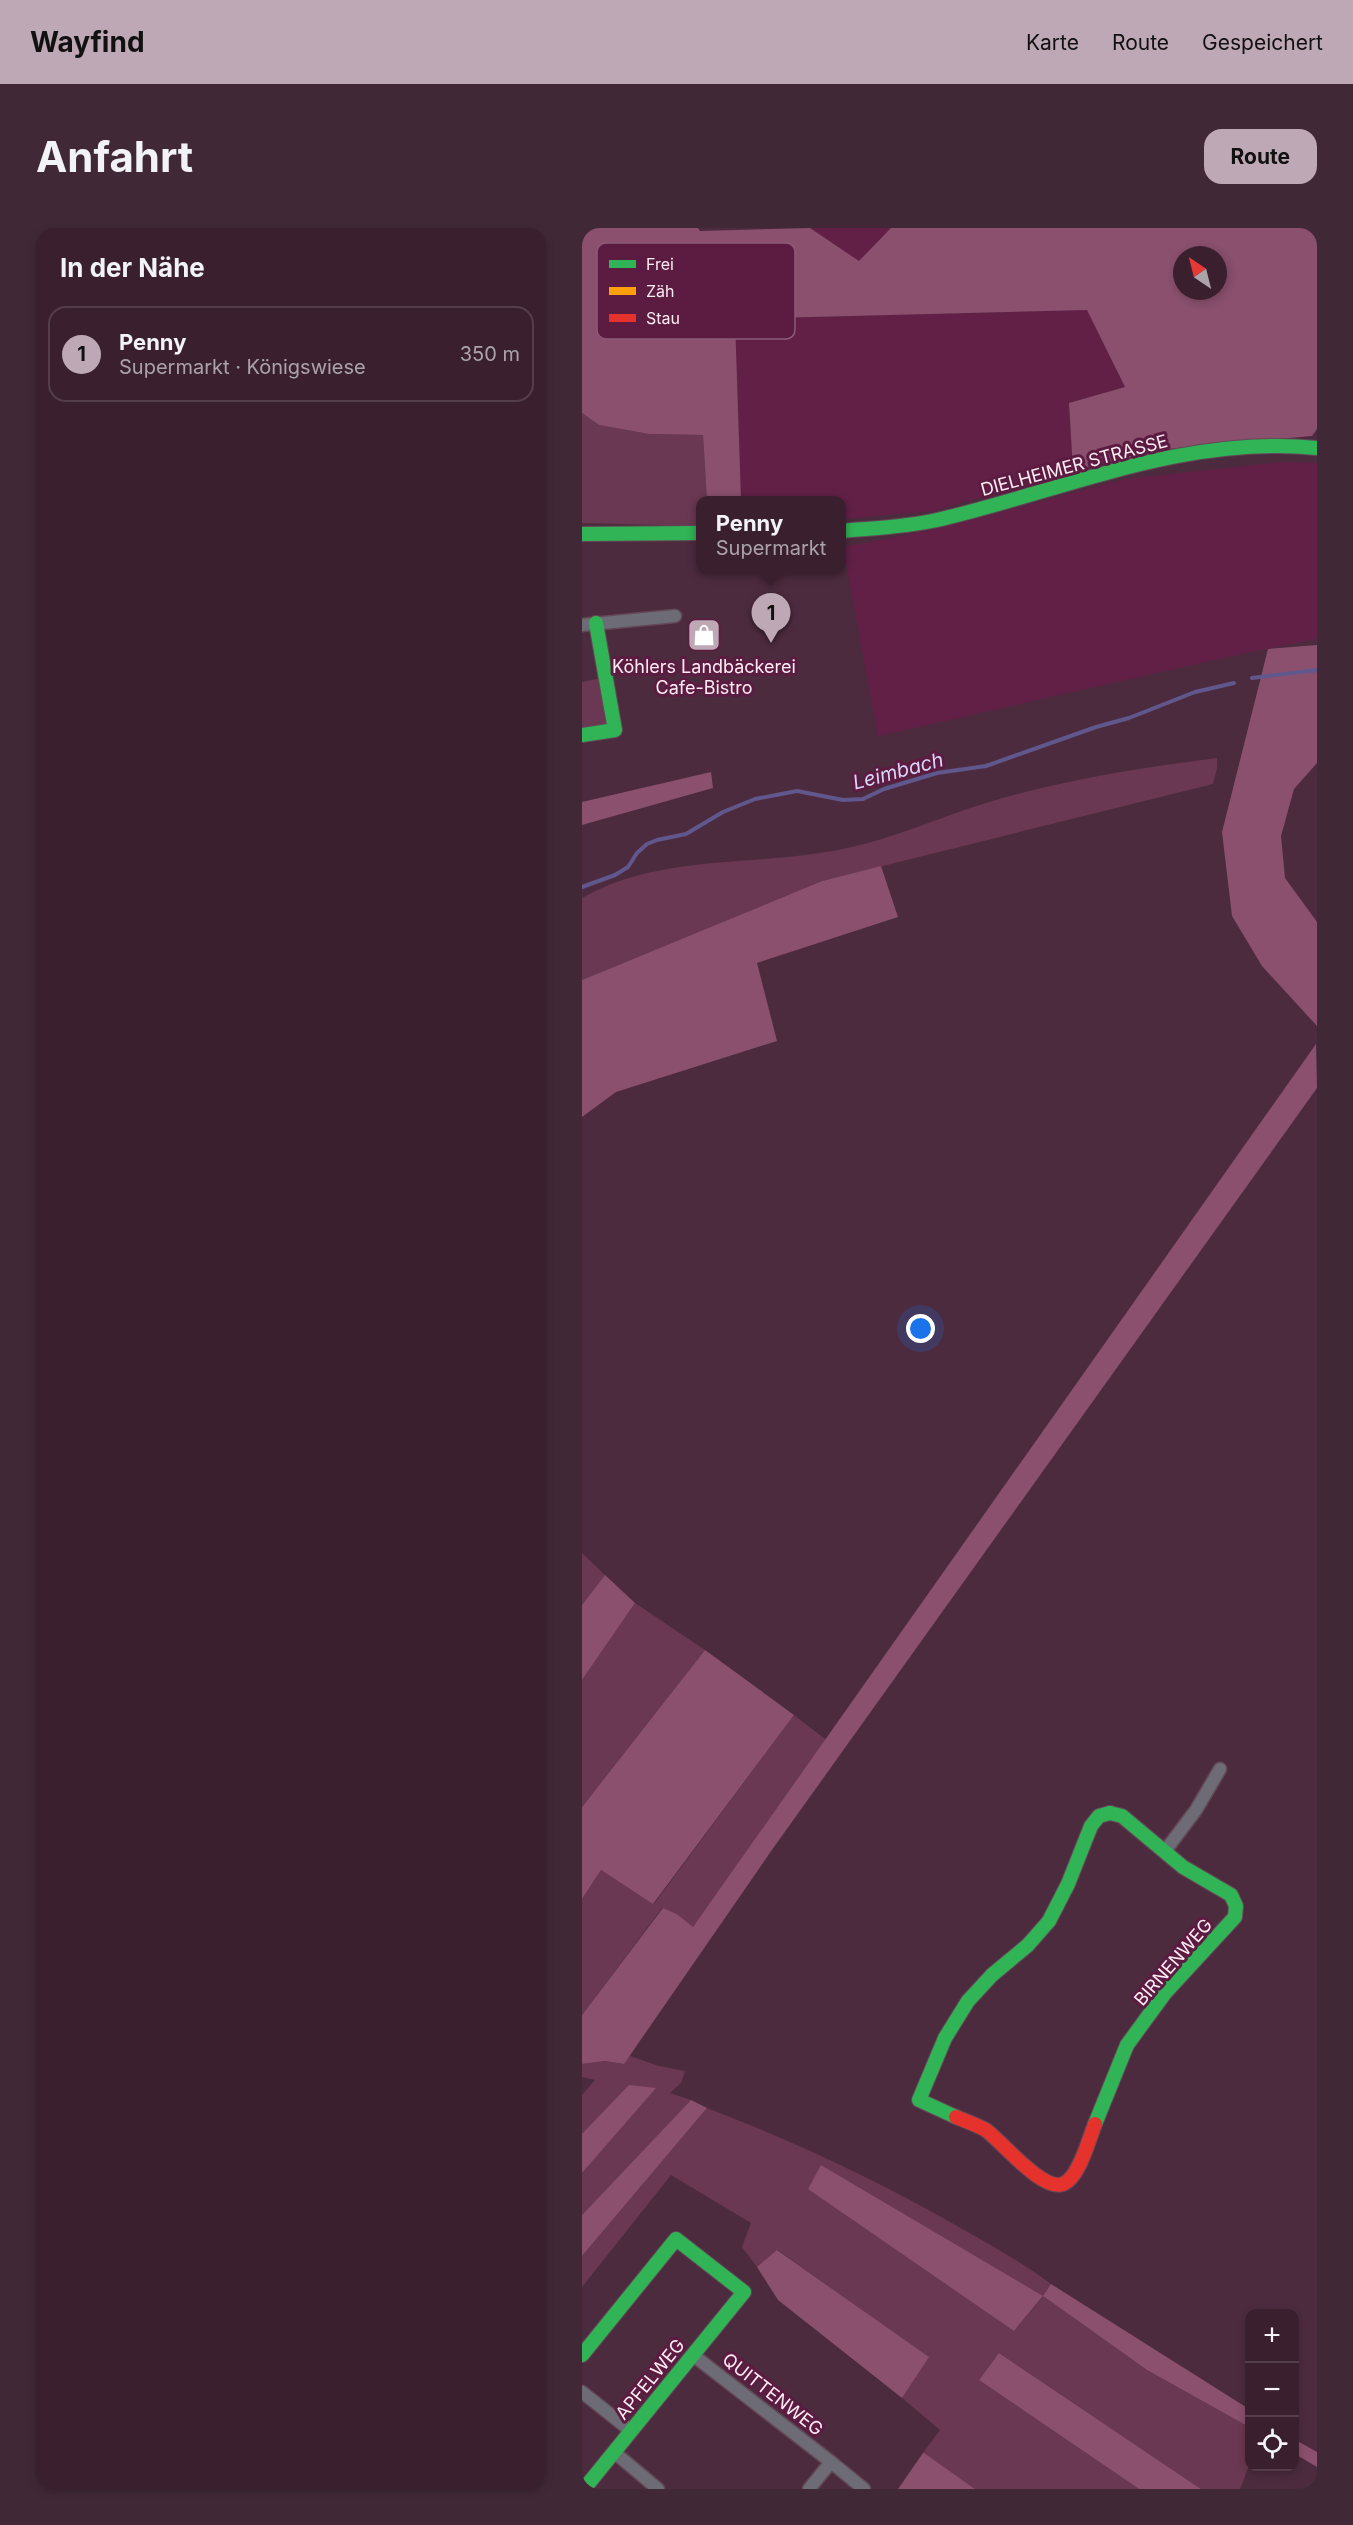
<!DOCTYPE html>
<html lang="de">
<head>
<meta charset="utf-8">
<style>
	body { margin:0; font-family:Inter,sans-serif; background:#412837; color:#f1f3f6 }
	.controls { position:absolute; right:18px; bottom:18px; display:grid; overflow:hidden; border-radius:12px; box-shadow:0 3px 9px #0003 }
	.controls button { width:54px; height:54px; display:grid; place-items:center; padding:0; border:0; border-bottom:2px solid #543e4b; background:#3a202f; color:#f1f3f6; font:30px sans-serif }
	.compass { position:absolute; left:591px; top:18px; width:54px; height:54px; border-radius:50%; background:#3a202f; box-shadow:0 3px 9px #0003; rotate:325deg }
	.you { position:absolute; left:339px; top:1101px; width:21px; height:21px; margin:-15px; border:4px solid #fff; border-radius:50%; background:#1a73e8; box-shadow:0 0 0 9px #1a73e833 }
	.badge { display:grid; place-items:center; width:39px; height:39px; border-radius:50%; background:#bfa8b5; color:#111; font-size:20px; font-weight:700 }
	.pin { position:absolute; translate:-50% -50px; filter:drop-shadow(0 2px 3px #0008) }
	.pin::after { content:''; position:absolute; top:32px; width:21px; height:18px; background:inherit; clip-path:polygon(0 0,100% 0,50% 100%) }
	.popup { position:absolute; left:114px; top:268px; width:150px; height:78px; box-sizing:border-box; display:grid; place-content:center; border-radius:12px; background:#3a202f; filter:drop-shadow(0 2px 4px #0005); font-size:20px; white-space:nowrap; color:#aba3aa }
	.popup b { font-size:22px; color:#f1f3f6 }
	.popup::after { content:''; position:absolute; left:50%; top:100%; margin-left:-12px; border:12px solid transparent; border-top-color:#3a202f }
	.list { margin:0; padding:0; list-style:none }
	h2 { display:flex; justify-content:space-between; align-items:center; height:78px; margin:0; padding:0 24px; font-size:26px }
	h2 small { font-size:20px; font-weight:400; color:#aba3aa }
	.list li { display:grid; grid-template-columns:39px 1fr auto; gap:18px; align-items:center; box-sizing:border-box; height:96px; margin:0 12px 12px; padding:0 12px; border:2px solid #543e4b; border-radius:18px }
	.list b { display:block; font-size:22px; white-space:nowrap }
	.list p { margin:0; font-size:20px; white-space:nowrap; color:#aba3aa }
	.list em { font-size:20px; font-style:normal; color:#aba3aa }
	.icon { flex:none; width:33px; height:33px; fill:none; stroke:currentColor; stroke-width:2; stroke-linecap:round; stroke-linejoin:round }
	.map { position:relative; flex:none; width:735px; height:2261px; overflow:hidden; border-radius:18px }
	header { display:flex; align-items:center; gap:36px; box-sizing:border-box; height:84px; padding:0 30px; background:#bfa8b5; color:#111 }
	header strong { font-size:28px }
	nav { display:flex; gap:33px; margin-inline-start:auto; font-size:21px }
	.intro { display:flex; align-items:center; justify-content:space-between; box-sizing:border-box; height:144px; padding:0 36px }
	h1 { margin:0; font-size:42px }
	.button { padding:15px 27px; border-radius:18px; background:#bfa8b5; color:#111; font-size:21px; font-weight:700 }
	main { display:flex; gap:36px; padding:0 36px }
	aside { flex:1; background:#3a202f; border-radius:18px; box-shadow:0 3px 9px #0003 }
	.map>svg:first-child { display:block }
	.built { fill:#632047 }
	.green { fill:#6a3852; fill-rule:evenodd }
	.forest { fill:#8a506e; fill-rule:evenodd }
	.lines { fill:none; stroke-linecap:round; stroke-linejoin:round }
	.stream { stroke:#60578d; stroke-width:4 }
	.street-casing { stroke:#634957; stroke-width:15 }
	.fast-casing { stroke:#634957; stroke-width:16 }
	.jam-casing { stroke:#634957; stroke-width:16 }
	.street { stroke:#6d6c76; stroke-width:12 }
	.fast { stroke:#30b455; stroke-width:14 }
	.jam { stroke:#e5322d; stroke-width:14 }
	.labels { text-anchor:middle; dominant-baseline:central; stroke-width:6; stroke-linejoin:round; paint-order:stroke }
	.street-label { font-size:18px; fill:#fdecf4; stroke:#5c1c41 }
	.poi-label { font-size:18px; fill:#fdecf4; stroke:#5c1c41 }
	.water-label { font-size:20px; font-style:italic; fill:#d9d6fa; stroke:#5c1c41 }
	.key { fill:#5c1c41; stroke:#8c5a77; stroke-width:1.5 }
	.key-label { font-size:16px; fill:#fdecf4 }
</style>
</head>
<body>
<header>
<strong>Wayfind</strong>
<nav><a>Karte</a><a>Route</a><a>Gespeichert</a></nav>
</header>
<div class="intro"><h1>Anfahrt</h1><a class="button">Route</a></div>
<main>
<aside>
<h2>In der Nähe<small></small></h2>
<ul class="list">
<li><span class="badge">1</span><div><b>Penny</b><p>Supermarkt · Königswiese</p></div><em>350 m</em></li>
</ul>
</aside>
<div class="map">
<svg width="735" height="2261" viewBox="0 0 735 2261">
	<rect width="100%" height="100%" fill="#4d2b3f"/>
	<g class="built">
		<polygon points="228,0 309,0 277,33"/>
		<polygon points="505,82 543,159 487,175 491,242 352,283 260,291 260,272 159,272 152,91"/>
		<polygon points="699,234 735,235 735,411 668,424 296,508 261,319 359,300 543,251"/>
	</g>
	<g class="green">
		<polygon points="0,185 17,197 67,206 121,207 125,272 118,272 118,298 0,295"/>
		<polygon points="20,450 29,499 0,504 0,454"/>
		<path d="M635,530V540L631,556L240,653L0,752V670C79,625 175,639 261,621C310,611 356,590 404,575C479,552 557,540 635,530Z"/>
		<polygon points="0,1325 23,1347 0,1377"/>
		<polygon points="53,1375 123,1422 0,1579 0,1452"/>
		<polygon points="212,1487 247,1514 111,1699 95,1686 80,1680 0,1787 0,1671 19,1642 72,1676"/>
		<polygon points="45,1827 77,1838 103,1843 99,1855 88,1865 109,1872 0,1987 0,1945 73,1860 0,1906 0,1867 13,1852 0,1849 0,1836 23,1833 41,1836"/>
		<path d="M125,1880C214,1914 301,1955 384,2003C413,2020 443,2036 469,2056L461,2068L565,2142L667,2199V2238L658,2261H619L417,2125L397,2152L557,2261H393L341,2225L358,2202L320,2170L346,2129L196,2022L175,2039L160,2019L169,1995L89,1947L0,2059V2028ZM239,1937L460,2068L461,2069L433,2102Z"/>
	</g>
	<g class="forest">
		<path d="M0,0H116L118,3L228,0L277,33L309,0H735V201L730,208L586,221L491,242L487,175L543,159L505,82L153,91L159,272H125L121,207L67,206L17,197L0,185ZM600,27H636V63H600Z"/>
		<polygon points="735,417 735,535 712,561 699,608 703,650 735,694 735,798 680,738 650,688 640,604 686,421"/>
		<polygon points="129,544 131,560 0,597 0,574"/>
		<polygon points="299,638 316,689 175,735 195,813 34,864 0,889 0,752 240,653"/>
		<polygon points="734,816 735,860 192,1619 42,1836 23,1833 0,1836 0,1787 81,1680 95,1686 111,1699"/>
		<polygon points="23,1347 53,1375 0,1452 0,1377"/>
		<polygon points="123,1422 212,1487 71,1676 19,1642 0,1671 0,1579"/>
		<polygon points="47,1857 74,1860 0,1945 0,1906"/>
		<polygon points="109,1872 125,1880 0,2028 0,1987"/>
		<polygon points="239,1937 461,2068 469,2056 667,2181 667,2199 565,2142 461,2068 432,2103 226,1961"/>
		<polygon points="195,2022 347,2129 320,2170 196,2072 175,2039"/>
		<polygon points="417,2125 619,2261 557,2261 397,2152"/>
		<polygon points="712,2211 735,2224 735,2239 713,2226"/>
		<polygon points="341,2225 342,2225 393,2261 316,2261"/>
	</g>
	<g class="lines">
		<g class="stream">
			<polyline points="670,450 735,442"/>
			<polyline points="0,659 33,647 46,639 55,625 65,616 75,612 104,606 141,584 173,571 215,563 261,572 281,571 302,561 355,545 404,538 514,499 547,490 613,464 652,455"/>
		</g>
		<defs>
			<g id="street">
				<polyline points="0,397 93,388"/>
				<polyline points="583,1623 614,1582 638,1541"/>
				<polyline points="111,2127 249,2234 227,2261"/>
				<polyline points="0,2164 49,2203"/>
				<polyline points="32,2224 76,2261"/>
				<polyline points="249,2234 282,2261"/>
			</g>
			<g id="fast">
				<path d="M260,303C292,300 324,299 355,292C480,263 604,206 735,220"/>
				<polyline points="0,306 118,305"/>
				<polyline points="0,507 33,502 14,395"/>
				<polyline points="374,1889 337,1872 363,1810 386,1773 410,1747 446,1717 467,1693 486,1656 509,1598 517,1588 528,1585"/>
				<polyline points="513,1896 545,1817 583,1765 653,1689 654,1678 649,1667 601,1639 540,1588 528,1585"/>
				<polyline points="0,2127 94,2011 162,2064 2,2261"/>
			</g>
			<path id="jam" d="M374,1889C384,1893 395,1897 404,1902C420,1914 461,1964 481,1956C497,1950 507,1911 513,1896"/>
		</defs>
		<use href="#street" class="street-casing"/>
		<use href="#fast" class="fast-casing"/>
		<use href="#jam" class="jam-casing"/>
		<use href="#street" class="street"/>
		<use href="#fast" class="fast"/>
		<use href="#jam" class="jam"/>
	</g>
	<defs>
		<symbol id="shop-square" viewBox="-11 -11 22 22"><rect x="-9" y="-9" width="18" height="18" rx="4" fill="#bfa8b5" stroke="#5c1c41"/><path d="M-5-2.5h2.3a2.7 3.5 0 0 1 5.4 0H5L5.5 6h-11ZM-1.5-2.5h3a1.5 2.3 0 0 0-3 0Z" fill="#fff"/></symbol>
	</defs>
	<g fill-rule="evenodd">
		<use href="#shop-square" x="103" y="388" width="38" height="38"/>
	</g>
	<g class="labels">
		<g class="street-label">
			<text transform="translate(492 237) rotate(-15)">DIELHEIMER STRASSE</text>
			<text transform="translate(591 1734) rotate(-49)">BIRNENWEG</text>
			<text transform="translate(68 2151) rotate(-51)">APFELWEG</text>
			<text transform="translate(191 2166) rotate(38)">QUITTENWEG</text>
		</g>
		<g class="poi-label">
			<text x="122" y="438">Köhlers Landbäckerei<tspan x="122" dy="21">Cafe-Bistro</tspan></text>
		</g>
		<g class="water-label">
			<text transform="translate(316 543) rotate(-15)">Leimbach</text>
		</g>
	</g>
	<rect x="15" y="15" width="198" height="96" rx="9" class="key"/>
	<rect x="27" y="32" width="27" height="8" fill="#30b455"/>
	<rect x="27" y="59" width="27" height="8" fill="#ff9f0a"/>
	<rect x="27" y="86" width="27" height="8" fill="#e5322d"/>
	<g class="key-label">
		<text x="64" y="42">Frei</text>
		<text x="64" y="69">Zäh</text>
		<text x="64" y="96">Stau</text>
	</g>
</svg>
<div class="controls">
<button>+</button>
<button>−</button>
<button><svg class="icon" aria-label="locate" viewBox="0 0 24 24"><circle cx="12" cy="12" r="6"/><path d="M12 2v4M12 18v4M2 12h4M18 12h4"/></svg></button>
</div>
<svg class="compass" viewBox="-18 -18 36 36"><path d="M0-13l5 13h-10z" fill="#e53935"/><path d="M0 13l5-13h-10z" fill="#aba3aa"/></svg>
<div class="you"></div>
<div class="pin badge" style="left:189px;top:415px">1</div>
<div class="popup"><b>Penny</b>Supermarkt</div>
</div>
</main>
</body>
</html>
